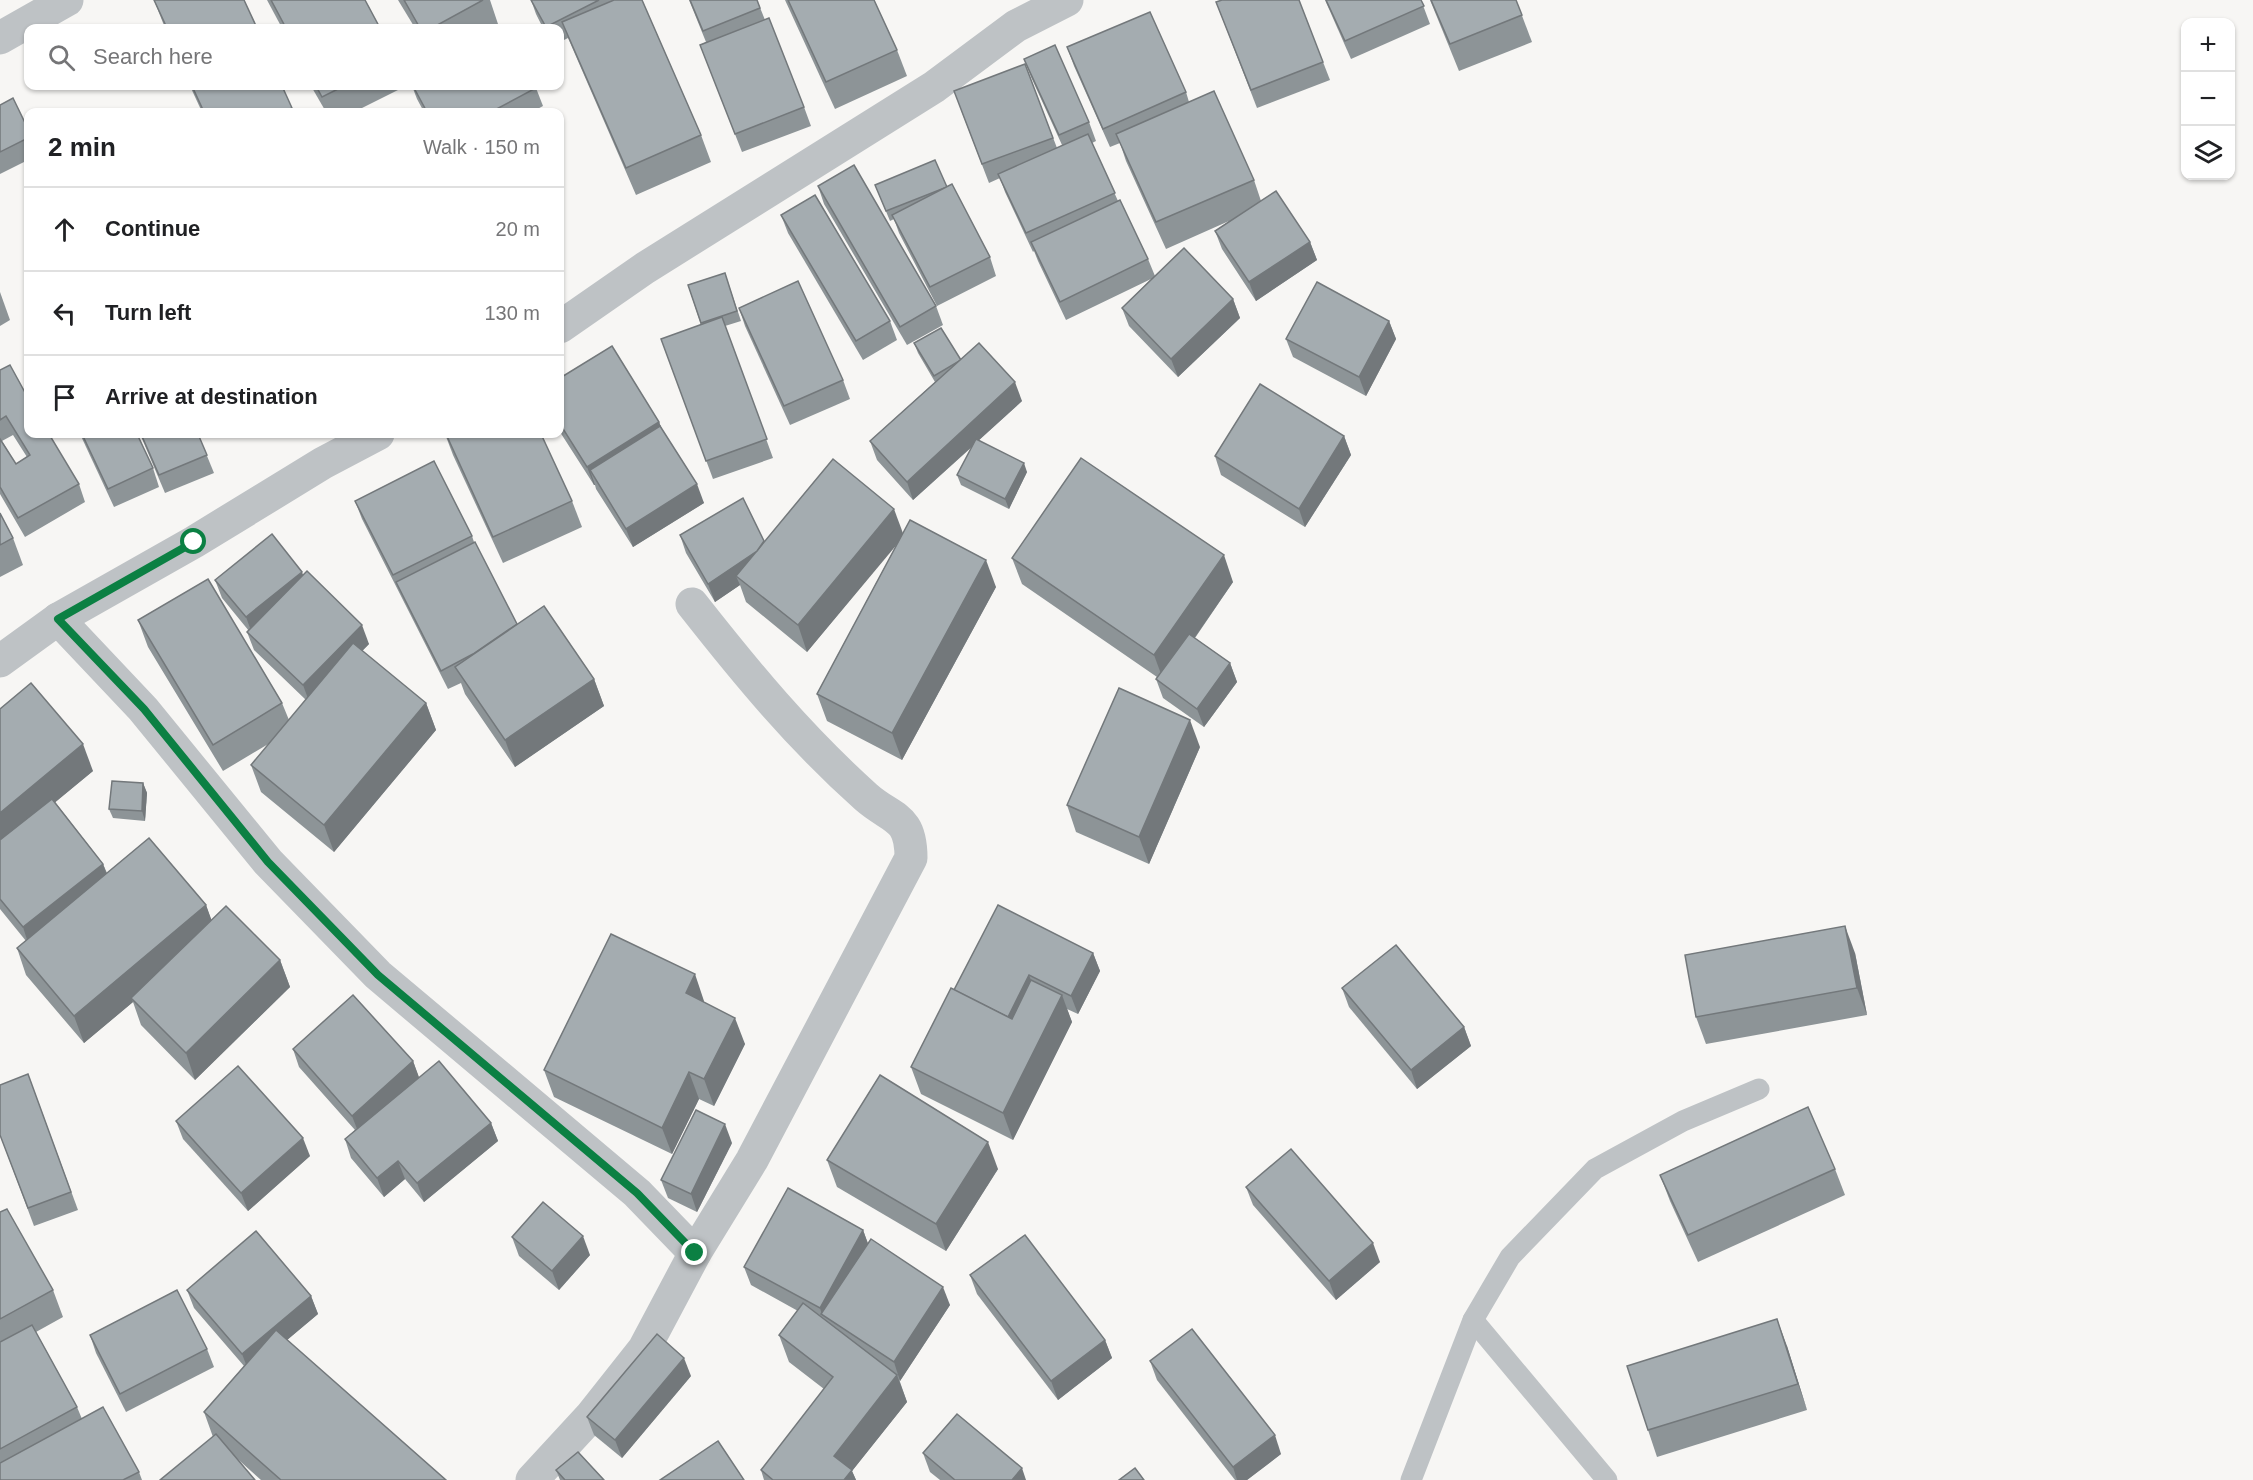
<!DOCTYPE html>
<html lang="en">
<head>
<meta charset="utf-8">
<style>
	body { margin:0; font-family:Helvetica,sans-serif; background:#f2f2f2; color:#202124 }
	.controls { position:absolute; right:18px; top:18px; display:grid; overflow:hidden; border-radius:12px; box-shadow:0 2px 4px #0004 }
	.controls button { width:54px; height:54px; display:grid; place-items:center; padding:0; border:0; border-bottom:2px solid #e0e0e0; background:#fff; color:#202124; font:30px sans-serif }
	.stop { position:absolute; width:18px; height:18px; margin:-14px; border:4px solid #0b8043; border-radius:50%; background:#fff }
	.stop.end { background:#0b8043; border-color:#fff; box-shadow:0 2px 6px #0008 }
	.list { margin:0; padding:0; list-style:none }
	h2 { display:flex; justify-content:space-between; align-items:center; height:78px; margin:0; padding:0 24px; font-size:26px }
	h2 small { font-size:20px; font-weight:400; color:#757577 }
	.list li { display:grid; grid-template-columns:39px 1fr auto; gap:18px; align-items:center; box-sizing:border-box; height:84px; padding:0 24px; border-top:2px solid #e0e0e0 }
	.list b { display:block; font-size:22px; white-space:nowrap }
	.list em { font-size:20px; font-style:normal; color:#757577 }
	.icon { flex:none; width:33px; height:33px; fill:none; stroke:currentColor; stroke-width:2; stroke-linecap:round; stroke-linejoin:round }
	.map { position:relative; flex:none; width:2253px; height:1480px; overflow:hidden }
	.search { position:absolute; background:#fff; box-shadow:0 2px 4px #0004; left:24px; top:24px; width:540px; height:66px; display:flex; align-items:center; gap:15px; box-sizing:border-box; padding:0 21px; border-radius:12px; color:#757577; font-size:22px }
	.panel { position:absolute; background:#fff; box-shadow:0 2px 4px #0004; left:24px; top:108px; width:540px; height:330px; border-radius:12px }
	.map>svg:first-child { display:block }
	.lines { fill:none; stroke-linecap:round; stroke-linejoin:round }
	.lane { stroke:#bec2c5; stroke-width:21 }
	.street { stroke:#bec2c5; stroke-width:33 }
	.wall { fill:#8d9497; fill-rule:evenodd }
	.shaded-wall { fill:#73787b }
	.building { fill:#a4acb0; stroke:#73787b; stroke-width:1.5 }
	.route { stroke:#0b8043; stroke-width:8 }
</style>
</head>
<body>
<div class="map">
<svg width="2253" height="1480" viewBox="0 0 2253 1480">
	<rect width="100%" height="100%" fill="#f7f6f4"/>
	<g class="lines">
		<g class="lane">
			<polyline points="1473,1320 1607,1480"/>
			<polyline points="1411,1480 1473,1320 1510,1257 1595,1169 1683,1121 1759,1089"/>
		</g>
		<g class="street">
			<polyline points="0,38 67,0"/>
			<polyline points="560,327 645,268 934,87 1016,26 1067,0"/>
			<polyline points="58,619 143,709 268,862 378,975 637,1193 695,1253"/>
			<polyline points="0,661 58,619 194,542 323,463 378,434"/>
			<path d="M532,1480L591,1416L644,1349L695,1253L752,1160L911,858C911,815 892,820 866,797C799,737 747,674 692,604"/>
		</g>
	</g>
	<g class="wall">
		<polygon points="154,0 244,0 257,28 165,28"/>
		<polygon points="267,0 365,0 380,28 282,28"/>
		<polygon points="398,0 490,0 498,24 490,28 415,28"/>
		<polygon points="531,0 642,0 701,135 711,162 636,195 568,38 560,42 560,28 543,28 536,14"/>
		<polygon points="689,0 757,0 765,20 804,107 811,126 742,152 700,45 706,42"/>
		<polygon points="785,0 874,0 897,50 907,76 835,109"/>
		<polygon points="1325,0 1421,0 1430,24 1351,59"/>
		<polygon points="1430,0 1516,0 1532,42 1459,71"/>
		<polygon points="1216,2 1323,62 1330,80 1257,108"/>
		<polygon points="1067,47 1186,92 1189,102 1254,180 1261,201 1310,242 1317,260 1256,301 1222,249 1215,231 1229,221 1166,249 1126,161 1120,143 1110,147 1074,66"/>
		<polygon points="1024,59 1089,122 1096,141 1092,143 1118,201 1148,259 1155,276 1233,299 1240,318 1178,377 1129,326 1122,308 1151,279 1066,320 1038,261 1034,251 1033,252 1005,192 1000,178 989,183 961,110 1025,64 1057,148 1062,145 1031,77"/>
		<polygon points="190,86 282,86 293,112 202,112"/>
		<polygon points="311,86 406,86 354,112 326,112"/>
		<polygon points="412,86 536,88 543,106 532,112 424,112 417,99"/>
		<polygon points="0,105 28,129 28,160 0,174"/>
		<polygon points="875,185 947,187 990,257 996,276 937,306 899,233 894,219 890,221"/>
		<polygon points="818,186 936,306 943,325 907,345 824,204"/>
		<polygon points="781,215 890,321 897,340 863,360 788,233"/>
		<polygon points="725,273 741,321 725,326 773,458 713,479 661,339 701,325 688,285"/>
		<polygon points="0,292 10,320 0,326"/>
		<polygon points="739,308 843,380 850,399 790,425 745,326"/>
		<polygon points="1389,321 1396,339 1366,396 1293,357 1286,339"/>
		<polygon points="914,343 961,359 1022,401 979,440 1027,472 1009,509 961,485 957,475 973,446 913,500 877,460 870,441 935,382 918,353"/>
		<path d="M0,370L79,484L85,502L25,537L0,494ZM13,435L27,457L16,464L2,441Z"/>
		<polygon points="560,378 659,422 662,429 704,503 633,547 596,489 595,485 594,485 560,432"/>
		<polygon points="80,434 137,434 153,468 159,487 114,507"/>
		<polygon points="140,434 198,434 214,473 165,493"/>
		<polygon points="445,434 572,501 582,527 503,563 453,455"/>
		<polygon points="1344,436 1351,455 1305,527 1221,475 1215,456"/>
		<polygon points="355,501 472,536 474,542 517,624 594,679 604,706 515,767 465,694 461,683 448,689 362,519"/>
		<polygon points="0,513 13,538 23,565 0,577"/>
		<polygon points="903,533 996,587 902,760 827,721 817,694 898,542 807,652 746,602 740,585 715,602 686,553 680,535 764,541"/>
		<polygon points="1012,558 1233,582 1195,638 1230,663 1237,682 1204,727 1163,698 1156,679 1157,677 1022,584"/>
		<polygon points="303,575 369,644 362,651 426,703 436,730 334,852 261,792 251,765 270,743 223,771 148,647 138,620 282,703 289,720 306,700 254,650 247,632 249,631 222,598 215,580"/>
		<polygon points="0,709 93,771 55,802 103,864 107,873 206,905 211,920 280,960 290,987 195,1080 141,1025 133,1002 84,1043 26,975 17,948 26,941 0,909"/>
		<polygon points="1200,747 1149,864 1076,832 1067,805"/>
		<polygon points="143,783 147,793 145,821 113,818 109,809"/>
		<polygon points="1093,953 1100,971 1078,1014 1067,1009 1072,1022 1013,1140 921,1094 911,1067 955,990"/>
		<polygon points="1855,953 1867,1015 1706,1044 1696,1017"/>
		<polygon points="1342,988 1464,1027 1471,1046 1417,1089 1349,1007"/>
		<polygon points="704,1001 704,1002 745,1044 714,1106 699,1099 672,1154 554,1097 544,1070"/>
		<polygon points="293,1049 413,1061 419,1078 491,1123 498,1141 424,1202 405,1179 384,1197 351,1158 345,1139 355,1130 299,1067"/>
		<polygon points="28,1074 78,1210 34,1226 0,1135"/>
		<polygon points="176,1121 310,1156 248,1211 183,1139"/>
		<polygon points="732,1143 697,1212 668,1198 661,1180"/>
		<polygon points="827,1160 998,1169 946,1251 837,1187"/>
		<polygon points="1835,1169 1845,1195 1698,1262 1670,1201 1660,1175"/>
		<polygon points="1246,1187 1380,1262 1336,1300 1253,1205"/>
		<polygon points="0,1212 53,1290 63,1317 36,1332 77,1407 82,1419 139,1472 142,1480 0,1480"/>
		<polygon points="863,1230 868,1244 950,1305 900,1381 899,1379 907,1402 852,1471 856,1480 764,1480 761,1470 824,1389 789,1362 779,1335 798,1311 751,1285 744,1267"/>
		<polygon points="512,1237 590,1255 559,1290 519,1256"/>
		<polygon points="970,1275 1105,1340 1112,1358 1058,1400 977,1294"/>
		<polygon points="187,1290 311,1296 318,1314 287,1340 446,1480 261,1480 213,1437 204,1412 244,1366 194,1308"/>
		<polygon points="90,1335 207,1349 214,1367 126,1412 96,1353"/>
		<polygon points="1787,1346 1807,1410 1657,1457 1648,1430"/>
		<polygon points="1150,1361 1281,1454 1247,1480 1235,1480 1157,1380"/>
		<polygon points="691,1376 622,1458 594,1435 587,1417"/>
		<polygon points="923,1453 1026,1480 940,1480 930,1472"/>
		<polygon points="556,1470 604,1480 560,1480"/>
	</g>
	<g class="shaded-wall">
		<polygon points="1310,242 1317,260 1256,301 1249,282"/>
		<polygon points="1233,299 1240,318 1178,377 1171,359"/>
		<polygon points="1389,321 1396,339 1366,396 1359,377"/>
		<polygon points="1015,382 1022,401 913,500 907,482"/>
		<polygon points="659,422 666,440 590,470 595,485 594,485 587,467"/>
		<polygon points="1344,436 1351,455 1305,527 1299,509"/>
		<polygon points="1024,463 1027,472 1009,509 1005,499"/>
		<polygon points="697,484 704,503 633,547 626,529"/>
		<polygon points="894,509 904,536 807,652 798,625"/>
		<polygon points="766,545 736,576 740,585 715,602 708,584"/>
		<polygon points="1224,555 1233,582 1164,682 1154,655"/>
		<polygon points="986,560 996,587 902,760 892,733"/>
		<polygon points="302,572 309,591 253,636 246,617"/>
		<polygon points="362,625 369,644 310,704 303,685"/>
		<polygon points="1230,663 1237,682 1204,727 1197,709"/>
		<polygon points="594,679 604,706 515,767 505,740"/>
		<polygon points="426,703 436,730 334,852 324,825"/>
		<polygon points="1190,720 1200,747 1149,864 1139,837"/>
		<polygon points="83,744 93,771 0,848 0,813"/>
		<polygon points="143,783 147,793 145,821 142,811"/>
		<polygon points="103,864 110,883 29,946 23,927"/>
		<polygon points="206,905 216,932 131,998 133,1002 84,1043 74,1016"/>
		<polygon points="1845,926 1855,953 1867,1015 1857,988"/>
		<polygon points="1093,953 1100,971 1078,1014 1071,996"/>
		<polygon points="280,960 290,987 195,1080 186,1053"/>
		<polygon points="695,974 704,1001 695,1020 686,993"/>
		<polygon points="1029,975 1036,993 1015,1036 1008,1017"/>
		<polygon points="1062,995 1072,1022 1013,1140 1003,1113"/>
		<polygon points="735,1018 745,1044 714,1106 704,1079"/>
		<polygon points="1464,1027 1471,1046 1417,1089 1411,1070"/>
		<polygon points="413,1061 420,1080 359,1134 352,1116"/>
		<polygon points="689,1072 699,1099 672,1154 662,1128"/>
		<polygon points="491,1123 498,1141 424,1202 417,1183"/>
		<polygon points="725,1124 732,1143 697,1212 691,1194"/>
		<polygon points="303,1138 310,1156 248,1211 241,1193"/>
		<polygon points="988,1142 998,1169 946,1251 936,1224"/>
		<polygon points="398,1161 405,1179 384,1197 377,1178"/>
		<polygon points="863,1230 870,1249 822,1315 820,1308"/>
		<polygon points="583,1236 590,1255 559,1290 552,1271"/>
		<polygon points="1373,1243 1380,1262 1336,1300 1329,1281"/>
		<polygon points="943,1287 950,1305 900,1381 894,1362"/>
		<polygon points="311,1296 318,1314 249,1372 242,1354"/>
		<polygon points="1777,1319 1787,1346 1807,1410 1798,1384"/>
		<polygon points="1105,1340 1112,1358 1058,1400 1051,1381"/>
		<polygon points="684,1358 691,1376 622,1458 615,1440"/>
		<polygon points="897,1375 907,1402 852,1471 856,1480 843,1480 834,1456"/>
		<polygon points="1275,1435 1281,1454 1247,1480 1237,1480 1233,1467"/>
		<polygon points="1022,1468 1026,1480 1012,1480"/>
	</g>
	<g class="building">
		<polygon points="154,0 244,0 257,28 167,28"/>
		<polygon points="271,0 365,0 380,28 286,28"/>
		<polygon points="404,0 483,0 432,28 420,28"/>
		<polygon points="531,0 599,0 546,27"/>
		<polygon points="614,0 642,0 701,135 626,168 562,22"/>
		<polygon points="690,0 757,0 760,8 703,31"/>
		<polygon points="788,0 874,0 897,50 826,82"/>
		<polygon points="1222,0 1299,0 1323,62 1251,90 1216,2"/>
		<polygon points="1326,0 1421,0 1424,6 1345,41"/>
		<polygon points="1431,0 1516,0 1522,15 1450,44"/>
		<polygon points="1150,12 1186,92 1103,129 1067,47"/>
		<polygon points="769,18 804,107 735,134 700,45"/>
		<polygon points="1055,45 1089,122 1059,135 1024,59"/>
		<polygon points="1025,64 1053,138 982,164 954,91"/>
		<polygon points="192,86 282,86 292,108 281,112 204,112"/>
		<polygon points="316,86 344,86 322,97"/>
		<polygon points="413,86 535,86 536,88 491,112 427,112"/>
		<polygon points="1214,91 1254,180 1156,222 1116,134"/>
		<polygon points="13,98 28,129 28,138 0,152 0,105"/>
		<polygon points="1088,134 1115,193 1026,233 998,174"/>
		<polygon points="935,160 947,187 886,211 875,185"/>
		<polygon points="854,165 936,306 900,327 818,186"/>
		<polygon points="952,184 990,257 930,287 892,215"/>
		<polygon points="1276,191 1310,242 1249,282 1215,231"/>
		<polygon points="815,195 890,321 856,341 781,215"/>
		<polygon points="1120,200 1148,259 1060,302 1031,242"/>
		<polygon points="1184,248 1233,299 1171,359 1122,308"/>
		<polygon points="725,273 737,311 701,323 688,285"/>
		<polygon points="798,281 843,380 784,406 739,308"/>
		<polygon points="1317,282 1389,321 1359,377 1286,339"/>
		<polygon points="722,317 767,439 706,461 661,339"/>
		<polygon points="941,328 961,360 934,376 914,343"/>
		<polygon points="979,343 1015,382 907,482 870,441"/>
		<polygon points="612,346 659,422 587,467 560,424 560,378"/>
		<polygon points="10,365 28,398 28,434 49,434 79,484 18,518 0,487 0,439 16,464 30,455 6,416 0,420 0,370"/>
		<polygon points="1260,384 1344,436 1299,509 1215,456"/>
		<polygon points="660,426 697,484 626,529 590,470"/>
		<polygon points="82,434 137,434 153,468 108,489"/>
		<polygon points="141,434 198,434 207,455 159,475"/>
		<polygon points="446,434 541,434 572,501 493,537"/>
		<polygon points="976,439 1024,463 1005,499 957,475"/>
		<polygon points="1081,458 1224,555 1154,655 1012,558"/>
		<polygon points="833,459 894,509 798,625 736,576"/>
		<polygon points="434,461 472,536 393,575 355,501"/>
		<polygon points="743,498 764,541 757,551 708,584 680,535"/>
		<polygon points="0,513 13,538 0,545"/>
		<polygon points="910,520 986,560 892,733 817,694"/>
		<polygon points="272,534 302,572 246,617 215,580"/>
		<polygon points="475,542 517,624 473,654 441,671 396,582"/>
		<polygon points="307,571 362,625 303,685 247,632"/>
		<polygon points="208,579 282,703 213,745 138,620"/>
		<polygon points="544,606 594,679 505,740 455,667"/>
		<polygon points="1189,634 1230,663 1197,709 1156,679"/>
		<polygon points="353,643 426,703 324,825 251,765"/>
		<polygon points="31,683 83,744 0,813 0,709"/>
		<polygon points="1119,688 1190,720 1139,837 1067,805"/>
		<polygon points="112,781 143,783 142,811 109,809"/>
		<polygon points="52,799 103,864 23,927 0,899 0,840"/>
		<polygon points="149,838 206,905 74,1016 17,948"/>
		<polygon points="998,905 1093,953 1071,996 1029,975 1008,1017 954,990"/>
		<polygon points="226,906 280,960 186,1053 131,998"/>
		<polygon points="1845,926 1857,988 1696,1017 1685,955"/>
		<polygon points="611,934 695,974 686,993 735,1018 704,1079 689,1072 662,1128 544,1070"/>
		<polygon points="1396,945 1464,1027 1411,1070 1342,988"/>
		<polygon points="1031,980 1062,995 1003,1113 911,1067 951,988 1012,1019"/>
		<polygon points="353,995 413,1061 352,1116 293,1049"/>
		<polygon points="439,1061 491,1123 417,1183 398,1161 377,1178 345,1139"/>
		<polygon points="238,1066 303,1138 241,1193 176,1121"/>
		<polygon points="28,1074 71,1192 28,1208 0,1135 0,1085"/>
		<polygon points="880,1075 988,1142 936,1224 827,1160"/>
		<polygon points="1808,1107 1835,1169 1688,1235 1660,1175"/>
		<polygon points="696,1110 725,1124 691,1194 661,1180"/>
		<polygon points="1291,1149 1373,1243 1329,1281 1246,1187"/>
		<polygon points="788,1188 863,1230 820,1308 744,1267"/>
		<polygon points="543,1202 583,1236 552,1271 512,1237"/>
		<polygon points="7,1209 53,1290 0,1319 0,1212"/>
		<polygon points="256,1231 311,1296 242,1354 187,1290"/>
		<polygon points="1025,1235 1105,1340 1051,1381 970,1275"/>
		<polygon points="871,1239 943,1287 894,1362 821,1314"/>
		<polygon points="177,1290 207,1349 120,1394 90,1335"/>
		<polygon points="803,1303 897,1375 834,1456 852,1470 844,1480 773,1480 761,1470 833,1377 779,1335"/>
		<polygon points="1777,1319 1798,1384 1648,1430 1627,1366"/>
		<polygon points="32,1325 77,1407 0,1449 0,1342"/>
		<polygon points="1192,1329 1275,1435 1233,1467 1150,1361"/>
		<polygon points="276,1330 446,1480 281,1480 204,1412"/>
		<polygon points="657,1334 684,1358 615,1440 587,1417"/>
		<polygon points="103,1407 139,1472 123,1480 0,1480 0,1463"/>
		<polygon points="957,1414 1022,1468 1012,1480 955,1480 923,1453"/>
		<polygon points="216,1434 255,1480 160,1480"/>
		<polygon points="718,1441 744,1480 660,1480"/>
		<polygon points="578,1452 604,1480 565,1480 556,1470"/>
		<polygon points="1135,1468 1144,1480 1119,1480"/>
	</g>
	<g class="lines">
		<polyline class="route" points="194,542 58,619 144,709 268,862 378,975 637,1193 695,1253"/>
	</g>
</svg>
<div class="controls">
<button>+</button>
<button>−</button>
<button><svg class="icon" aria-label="layers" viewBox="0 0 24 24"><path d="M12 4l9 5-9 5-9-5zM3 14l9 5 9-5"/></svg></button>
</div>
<div class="stop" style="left:194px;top:542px"></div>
<div class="stop end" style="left:695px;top:1253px"></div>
<div class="search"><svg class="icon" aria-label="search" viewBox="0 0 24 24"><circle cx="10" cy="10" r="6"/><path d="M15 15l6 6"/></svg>Search here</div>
<section class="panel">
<h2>2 min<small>Walk · 150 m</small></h2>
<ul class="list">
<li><svg class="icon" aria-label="ahead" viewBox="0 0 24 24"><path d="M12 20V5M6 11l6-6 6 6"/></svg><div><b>Continue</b></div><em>20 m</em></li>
<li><svg class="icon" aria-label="left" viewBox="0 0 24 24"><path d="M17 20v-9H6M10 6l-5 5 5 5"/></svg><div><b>Turn left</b></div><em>130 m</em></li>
<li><svg class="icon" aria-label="arrive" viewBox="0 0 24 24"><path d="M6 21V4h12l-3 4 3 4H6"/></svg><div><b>Arrive at destination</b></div></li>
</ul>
</section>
</div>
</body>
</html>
